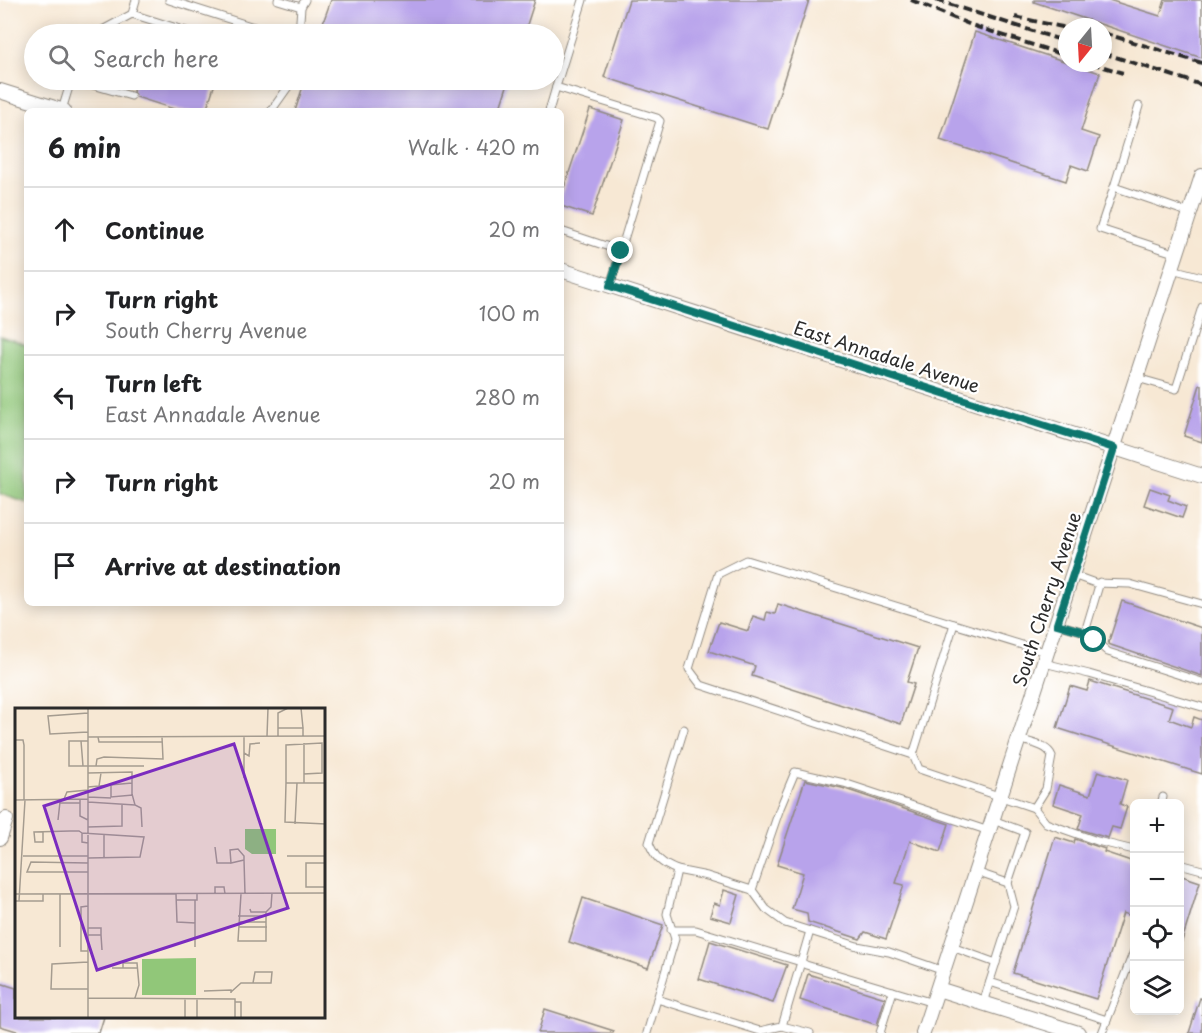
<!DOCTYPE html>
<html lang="en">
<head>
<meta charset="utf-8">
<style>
	body { margin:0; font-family:"Playpen Sans",sans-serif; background:#f2f2f2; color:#202124 }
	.controls { position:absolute; right:18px; bottom:18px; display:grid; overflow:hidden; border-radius:9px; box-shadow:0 3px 15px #0003 }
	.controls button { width:54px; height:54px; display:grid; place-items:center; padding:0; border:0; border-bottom:2px solid #e0e0e0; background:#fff; color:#202124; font:30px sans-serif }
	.compass { position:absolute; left:1058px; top:18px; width:54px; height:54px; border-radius:50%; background:#fff; box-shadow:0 3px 15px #0003; rotate:198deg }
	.stop { position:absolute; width:18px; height:18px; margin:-14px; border:4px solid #0f766e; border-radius:50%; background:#fff }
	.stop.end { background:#0f766e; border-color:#fff; box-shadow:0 2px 6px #0008 }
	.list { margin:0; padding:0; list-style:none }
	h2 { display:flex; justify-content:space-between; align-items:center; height:78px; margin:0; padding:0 24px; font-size:26px }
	h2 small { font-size:20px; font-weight:400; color:#757577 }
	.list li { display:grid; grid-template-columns:39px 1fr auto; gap:18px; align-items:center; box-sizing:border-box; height:84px; padding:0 24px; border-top:2px solid #e0e0e0 }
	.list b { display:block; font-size:22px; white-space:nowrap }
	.list p { margin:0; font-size:20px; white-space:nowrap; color:#757577 }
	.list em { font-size:20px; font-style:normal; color:#757577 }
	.icon { flex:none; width:33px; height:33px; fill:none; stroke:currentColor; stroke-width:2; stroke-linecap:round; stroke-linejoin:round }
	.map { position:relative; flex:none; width:1202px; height:1033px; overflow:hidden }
	.search { position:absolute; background:#fff; box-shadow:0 3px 15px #0003; left:24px; top:24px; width:540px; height:66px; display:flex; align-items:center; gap:15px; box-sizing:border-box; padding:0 21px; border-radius:33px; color:#757577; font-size:22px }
	.panel { position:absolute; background:#fff; box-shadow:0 3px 15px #0003; left:24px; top:108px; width:540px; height:498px; border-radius:9px }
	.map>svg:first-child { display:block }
	.green { fill:#91c779; stroke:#5e7952; stroke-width:1.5 }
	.building { fill:#b8a3eb }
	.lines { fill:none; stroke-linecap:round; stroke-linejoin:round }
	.service-casing { stroke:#918a80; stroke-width:9 }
	.minor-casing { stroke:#918a80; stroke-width:16 }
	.service { stroke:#fff; stroke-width:7 }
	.minor { stroke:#fff; stroke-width:14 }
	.rail { stroke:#2b2b2b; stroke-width:4; stroke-dasharray:9 4.5; stroke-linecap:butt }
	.route { stroke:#0f766e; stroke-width:8 }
	.labels { text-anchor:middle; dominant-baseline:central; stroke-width:4.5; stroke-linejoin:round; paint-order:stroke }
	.street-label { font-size:18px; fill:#2b2b2b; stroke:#fff }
	.inset-road { fill:none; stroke:#a59c90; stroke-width:1.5 }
	.view { fill:#7b2cbf; fill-opacity:0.15; stroke:#7b2cbf; stroke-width:3 }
	.inset-edge { fill:none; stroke:#2b2b2b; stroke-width:3 }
</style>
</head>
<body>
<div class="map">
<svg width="1202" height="1033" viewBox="0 0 1202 1033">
	<rect width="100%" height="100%" fill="#fff"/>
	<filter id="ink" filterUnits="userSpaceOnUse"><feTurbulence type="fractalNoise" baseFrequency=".0167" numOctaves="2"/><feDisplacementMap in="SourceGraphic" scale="12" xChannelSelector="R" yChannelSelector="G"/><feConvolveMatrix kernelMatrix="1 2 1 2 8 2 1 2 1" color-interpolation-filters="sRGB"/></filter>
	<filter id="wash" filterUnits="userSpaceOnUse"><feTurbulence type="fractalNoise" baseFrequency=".008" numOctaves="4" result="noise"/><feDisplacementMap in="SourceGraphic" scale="24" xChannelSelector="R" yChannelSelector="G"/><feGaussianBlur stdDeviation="1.35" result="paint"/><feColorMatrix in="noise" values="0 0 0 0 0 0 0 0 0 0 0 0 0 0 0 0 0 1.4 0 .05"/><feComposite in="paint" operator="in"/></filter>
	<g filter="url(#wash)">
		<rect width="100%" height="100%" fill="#f7e8d4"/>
		<polygon class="green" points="0,336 27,345 27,503 0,494"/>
		<g id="blocks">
			<g class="building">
				<polygon points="331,0 535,0 524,34 319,34"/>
				<polygon points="629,0 809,0 768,129 604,77"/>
				<polygon points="1034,0 1109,0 1160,16 1165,0 1202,0 1202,58 1034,2"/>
				<polygon points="975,32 1100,73 1081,131 1099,137 1088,171 1071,165 1066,181 940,140"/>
				<polygon points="136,80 216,80 206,111 180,111 136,97 133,91"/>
				<polygon points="305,80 509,80 499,111 295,111"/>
				<polygon points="590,109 624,120 592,216 561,206 561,197"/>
				<polygon points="1200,385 1202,385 1202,442 1184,436"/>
				<polygon points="1150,488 1170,495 1168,500 1186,507 1182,518 1144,505"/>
				<polygon points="1122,601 1202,628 1202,676 1108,644"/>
				<polygon points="778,604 918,648 907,682 914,684 901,724 752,676 755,666 709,651 719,622 748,631 753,616 765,620 767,612 775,614"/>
				<polygon points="1090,681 1173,707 1169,719 1191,727 1194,717 1202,720 1202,774 1057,728 1070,686 1087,691"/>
				<polygon points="1098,771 1127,780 1120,804 1127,807 1120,829 1112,827 1108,838 1078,829 1083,814 1053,804 1059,785 1090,795"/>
				<polygon points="805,780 842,788 949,824 940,852 910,841 896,883 904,885 886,939 865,932 860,939 808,922 807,913 792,909 803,873 777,865"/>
				<polygon points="1055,837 1074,843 1075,839 1105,849 1104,852 1134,862 1134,917 1123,913 1096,999 1013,973"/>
				<polygon points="1179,875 1200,882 1182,941 1179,941"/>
				<polygon points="724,890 739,895 731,922 710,916 714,903 720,905"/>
				<polygon points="583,898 663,925 648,968 569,942"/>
				<polygon points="710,941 787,965 773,1003 699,979"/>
				<polygon points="808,974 885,998 877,1025 800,1000"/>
				<polygon points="0,983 16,988 16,1017 104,1017 99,1033 23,1033 0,1026"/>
				<polygon points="1200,998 1202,999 1202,1033 1189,1033"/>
				<polygon points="545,1009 614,1031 613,1033 538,1033"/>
			</g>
		</g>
	</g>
	<g filter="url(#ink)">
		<use href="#blocks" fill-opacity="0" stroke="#918a80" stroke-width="1.5"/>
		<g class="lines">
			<defs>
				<g id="service">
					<polyline points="169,0 276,34"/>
					<polyline points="278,0 301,7"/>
					<polyline points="583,0 556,87 657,118 660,121 610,286"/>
					<polyline points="132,14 196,34"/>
					<polyline points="95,34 132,14 136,0"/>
					<polyline points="299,34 301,7 305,0"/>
					<polyline points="79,81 131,96"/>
					<polyline points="1139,106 1114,187 1190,213"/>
					<polyline points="62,110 69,87 79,80"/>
					<polyline points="271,111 293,80"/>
					<polyline points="549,111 556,87"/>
					<polyline points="1114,187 1100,229 1177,254"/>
					<polyline points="561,231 621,251"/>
					<polyline points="1172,269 1202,277"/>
					<polyline points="1137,378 1176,389 1202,307"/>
					<polyline points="1073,575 1095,583 1130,584 1202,604"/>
					<polyline points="1057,624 1085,632 1108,652 1202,682"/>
					<polyline points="1085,632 1100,582"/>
					<polyline points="1044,663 1089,674 1202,707"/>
					<path d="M1019,739C1030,743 1048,745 1052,756L1046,789L1034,808L919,769L913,755L701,685L689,669L718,574L746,560L1048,653"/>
					<polyline points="913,755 954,624"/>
					<polyline points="1161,804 1163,797"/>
					<polyline points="1034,808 1046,823 1097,841 1134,850"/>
					<polyline points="993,820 1025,832 1008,883"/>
					<polyline points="1180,864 1202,870"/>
					<polyline points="677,870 707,876 752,890 766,909 785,923 857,946 889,952 944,971"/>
					<polyline points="976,872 1008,883 1014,906 983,1003"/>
					<polyline points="752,890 780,808 795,772 844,783 989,831"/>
					<polyline points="671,930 696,930 801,962 782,1026"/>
					<polyline points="810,931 801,962 806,965 933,1003"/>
					<polyline points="952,947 996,963"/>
					<polyline points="990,982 1107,1020"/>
					<polyline points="657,999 760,1031 782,1026 810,1033"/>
					<path d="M647,1033L675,939L667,914L677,870C662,864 655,858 649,843L684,729"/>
					<polyline points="880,1033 893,991"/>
					<polyline points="1102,1033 1134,951"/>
				</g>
				<g id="minor">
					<polyline points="0,91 64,111"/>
					<polyline points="561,270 1202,476"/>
					<polyline points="0,838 6,819"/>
					<polyline points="938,989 1078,1033"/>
					<polyline points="923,1033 1202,176"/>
				</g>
			</defs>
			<use href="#service" class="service-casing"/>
			<use href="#minor" class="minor-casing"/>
			<use href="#service" class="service"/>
			<use href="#minor" class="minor"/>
			<g class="rail">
				<polyline points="911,0 971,25 1067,56"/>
				<polyline points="936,0 1067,42"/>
				<polyline points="1015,17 1067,28"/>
				<polyline points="1103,33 1202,63"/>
				<polyline points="1103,53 1202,85"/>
				<polyline points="1091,63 1123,73"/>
			</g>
		</g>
	</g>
	<g class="lines" filter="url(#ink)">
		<polyline class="route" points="621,251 610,286 1114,448 1057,624 1085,632 1094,640"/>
	</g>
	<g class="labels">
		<g class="street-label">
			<text transform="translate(887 356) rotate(18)">East Annadale Avenue</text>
			<text transform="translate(1046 599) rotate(-72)">South Cherry Avenue</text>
		</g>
	</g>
	<g transform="translate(15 708)">
		<rect width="310" height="310" fill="#f7e8d4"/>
		<path d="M230,121H261V146H237L230,141ZM181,250V287H127V251Z" fill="#91c779"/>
		<path class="inset-road" d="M73,0V310M286,0L288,20M263,20V5L273,0M73,24L35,26L33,8L73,5M229,28V70M252,28L253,0M263,28V20H288V28M73,29L311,28M83,29L84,34H147M0,32H8L9,37V92M66,33L68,58M73,33H54V58H129M229,45L234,48L235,36L245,35M81,58L82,51L89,49L148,51L147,29M73,65L117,64V86L120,97L126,100L127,119M289,66V35M271,75V37L307,35V65L289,66V75M311,75H271L270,114L311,116M96,77V89L118,87M84,78L117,75M73,79L84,78L86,65M73,89L96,90M49,91L52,84L73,82M65,91V108L73,112M0,92L73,91M73,94L120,97M45,95H65M43,112L45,94M280,116L282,75M73,119L107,118V97M28,124V134H20L19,124L55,123H64L67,125M89,127V150M200,139L202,155H216M8,148H73M272,148H311M73,150L125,149L129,129L67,125V134L73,135M229,152L216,155L215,142L223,141L229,148V152L230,186M311,155H291V179H311M73,164H12L16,154L73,155M0,186L311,185M45,186V239M161,186L162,214L180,215V239M200,186V179H209L210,186M226,186L223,233H251V204L256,199L257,185M161,192H182V186M180,192V215M0,193H28V186M4,193L10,92M73,198L66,199V243H73M235,201L236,204H251M223,208H251M225,214H251M224,219H252M73,220H86V227M73,227H86L87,242M73,254L37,256L36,281H73M97,260H122M108,260V255H122L124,277L120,290M189,283L216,282V285M216,284L226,275H256L257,264H240L238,275M73,290L220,291V310M182,291V310M220,294H226V310M170,310V291"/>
		<path class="view" d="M219,36L273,200L82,262L29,98Z"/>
		<rect width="310" height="310" class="inset-edge"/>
	</g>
</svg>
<div class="controls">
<button>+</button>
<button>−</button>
<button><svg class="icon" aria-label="locate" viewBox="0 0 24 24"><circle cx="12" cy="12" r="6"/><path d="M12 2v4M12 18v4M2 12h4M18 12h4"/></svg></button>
<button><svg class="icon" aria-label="layers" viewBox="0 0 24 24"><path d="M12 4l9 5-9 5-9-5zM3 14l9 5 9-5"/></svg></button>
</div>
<svg class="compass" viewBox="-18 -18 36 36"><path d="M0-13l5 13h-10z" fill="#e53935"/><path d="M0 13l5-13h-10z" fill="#757577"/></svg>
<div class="stop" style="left:1094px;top:640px"></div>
<div class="stop end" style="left:621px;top:251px"></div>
<div class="search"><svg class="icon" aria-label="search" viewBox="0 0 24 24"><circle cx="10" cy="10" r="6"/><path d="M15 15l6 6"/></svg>Search here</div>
<section class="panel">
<h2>6 min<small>Walk · 420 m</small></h2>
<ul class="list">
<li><svg class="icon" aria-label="ahead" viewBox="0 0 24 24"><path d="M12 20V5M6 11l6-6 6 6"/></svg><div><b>Continue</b></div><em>20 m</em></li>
<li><svg class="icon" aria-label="right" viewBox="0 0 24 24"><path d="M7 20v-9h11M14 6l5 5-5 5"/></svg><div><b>Turn right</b><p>South Cherry Avenue</p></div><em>100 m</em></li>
<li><svg class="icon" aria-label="left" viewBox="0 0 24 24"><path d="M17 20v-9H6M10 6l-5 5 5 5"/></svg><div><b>Turn left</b><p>East Annadale Avenue</p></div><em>280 m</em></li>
<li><svg class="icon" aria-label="right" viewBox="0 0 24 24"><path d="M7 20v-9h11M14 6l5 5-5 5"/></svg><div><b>Turn right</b></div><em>20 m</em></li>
<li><svg class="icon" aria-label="arrive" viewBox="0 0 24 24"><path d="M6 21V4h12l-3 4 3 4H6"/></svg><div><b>Arrive at destination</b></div></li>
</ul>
</section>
</div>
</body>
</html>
